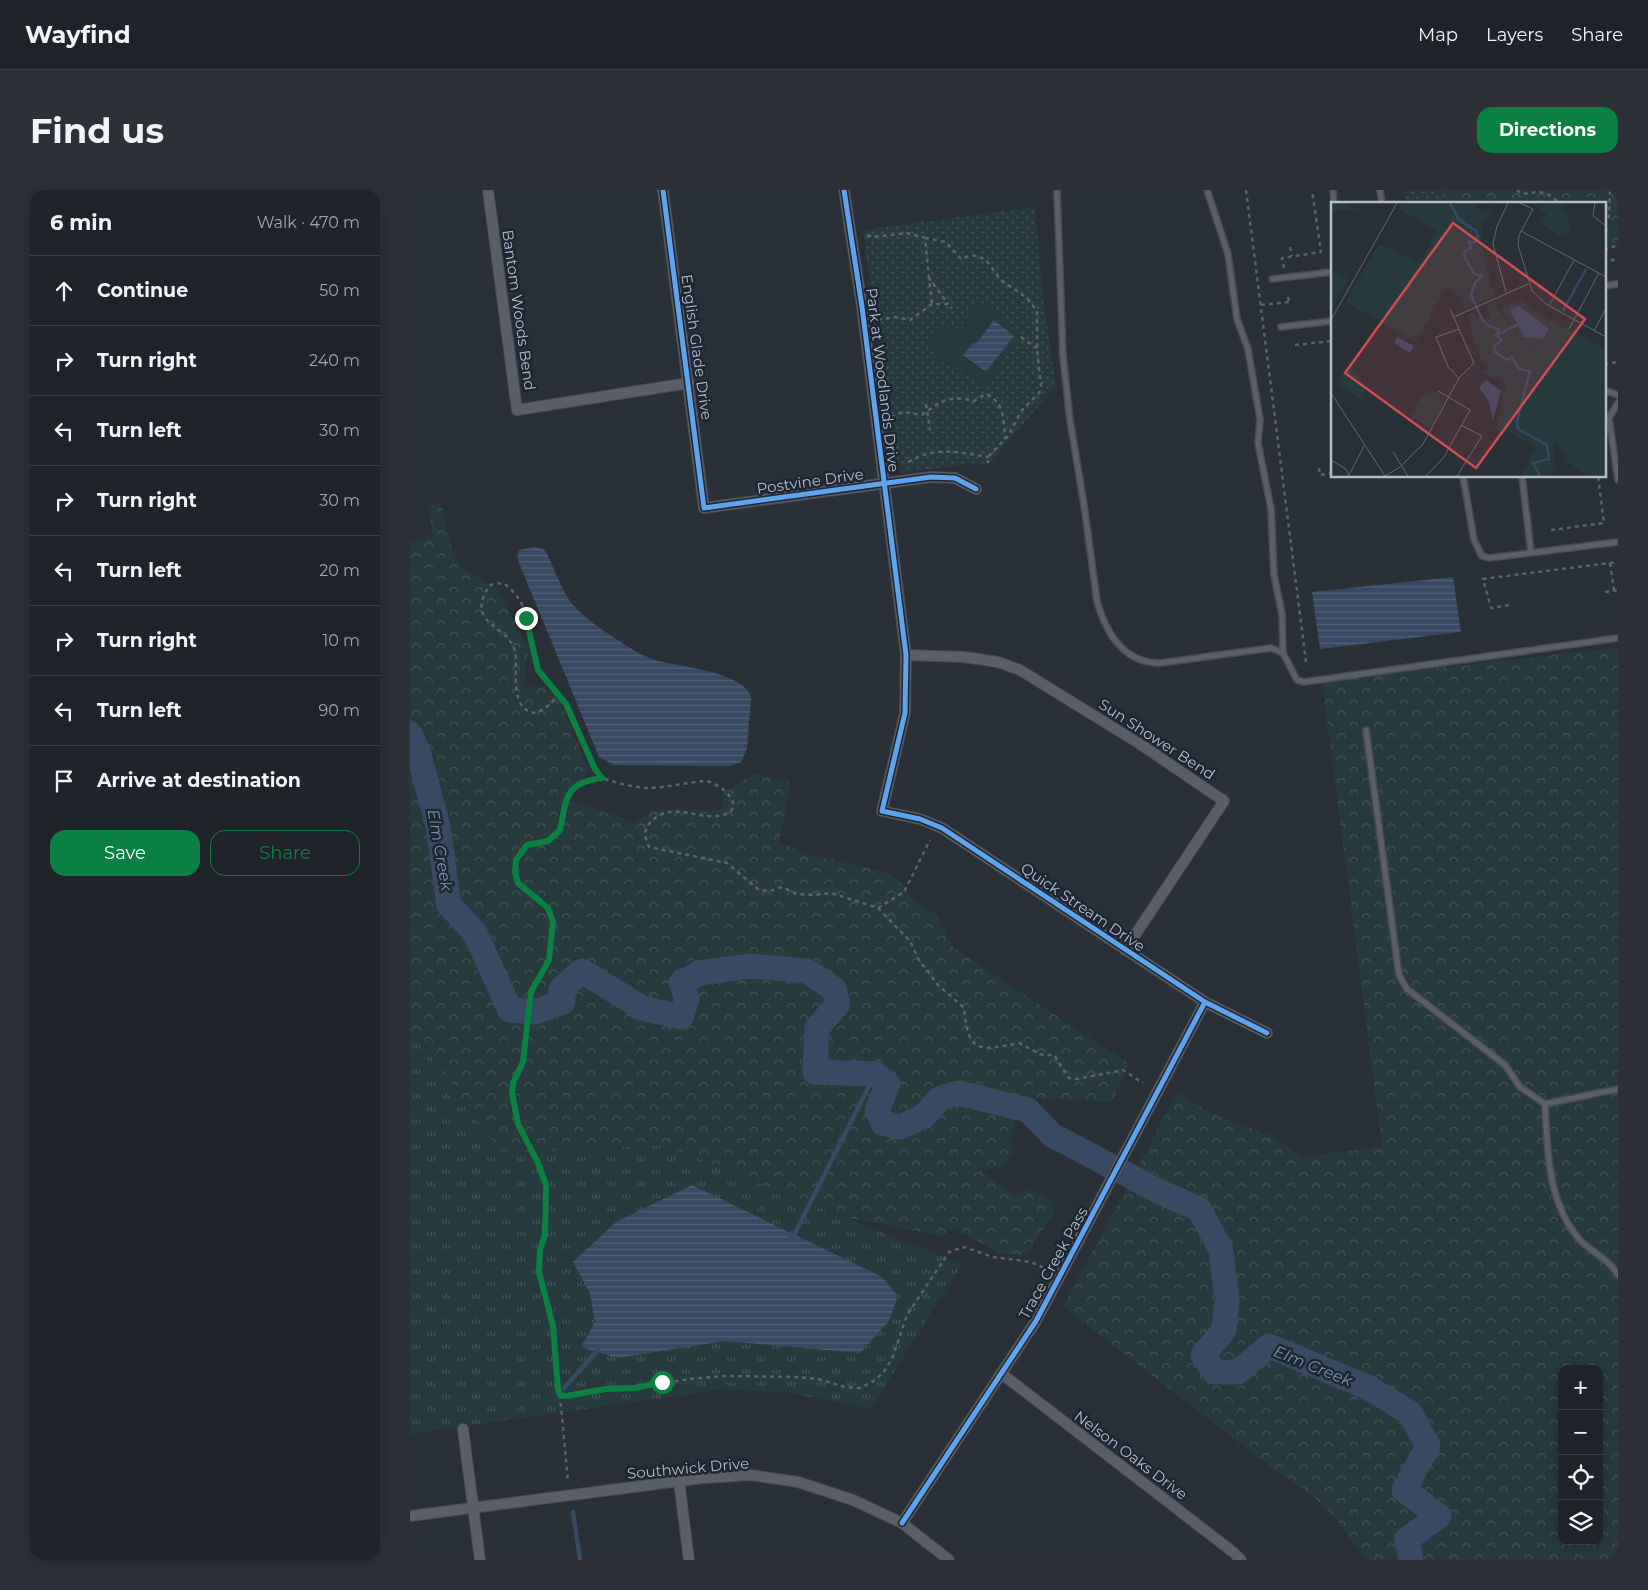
<!DOCTYPE html>
<html lang="en">
<head>
<meta charset="utf-8">
<style>
	body { margin:0; font-family:Montserrat,sans-serif; background:#2d3036; color:#f1f3f6 }
	.controls { position:absolute; right:15px; bottom:15px; display:grid; overflow:hidden; border-radius:10px; box-shadow:0 2px 12px #0003 }
	.controls button { width:45px; height:45px; display:grid; place-items:center; padding:0; border:0; border-bottom:1px solid #3d4147; background:#20242a; color:#f1f3f6; font:25px sans-serif }
	.stop { position:absolute; width:15px; height:15px; margin:-11px; border:4px solid #0b8043; border-radius:50%; background:#fff }
	.stop.end { background:#0b8043; border-color:#fff; box-shadow:0 1px 5px #0008 }
	.list { margin:0; padding:0; list-style:none }
	h2 { display:flex; justify-content:space-between; align-items:center; height:65px; margin:0; padding:0 20px; font-size:21px }
	h2 small { font-size:16px; font-weight:400; color:#a2a4a8 }
	.list li { display:grid; grid-template-columns:32px 1fr auto; gap:15px; align-items:center; box-sizing:border-box; height:70px; padding:0 20px; border-top:1px solid #3d4147 }
	.list b { display:block; font-size:19px; white-space:nowrap }
	.list em { font-size:16px; font-style:normal; color:#a2a4a8 }
	.actions { display:flex; gap:10px; padding:15px 20px }
	.actions a { flex:1; padding:11px 0; border:1px solid #0b8043; border-radius:15px; text-align:center; font-size:18px; color:#0b8043 }
	.actions .main { background:#0b8043; color:#fff }
	.icon { flex:none; width:28px; height:28px; fill:none; stroke:currentColor; stroke-width:2; stroke-linecap:round; stroke-linejoin:round }
	.map { position:relative; flex:none; width:1208px; height:1370px; overflow:hidden; border-radius:15px }
	header { display:flex; align-items:center; gap:30px; box-sizing:border-box; height:70px; padding:0 25px; background:#20242a; border-bottom:1px solid #3d4147 }
	header strong { font-size:24px }
	nav { display:flex; gap:28px; margin-inline-start:auto; font-size:18px }
	.intro { display:flex; align-items:center; justify-content:space-between; box-sizing:border-box; height:120px; padding:0 30px }
	h1 { margin:0; font-size:35px }
	.button { padding:12px 22px; border-radius:15px; background:#0b8043; color:#fff; font-size:18px; font-weight:700 }
	main { display:flex; gap:30px; padding:0 30px }
	aside { flex:1; background:#20242a; border-radius:15px; box-shadow:0 2px 12px #0003 }
	.map>svg:first-child { display:block }
	.grass { fill:url(#grass-tufts) }
	.forest { fill:url(#forest-crowns); fill-rule:evenodd }
	.park { fill:url(#park-dots) }
	.garden { fill:#273a3e }
	.water { fill:url(#water-rules) }
	.lines { fill:none; stroke-linecap:round; stroke-linejoin:round }
	.stream { stroke:#384963; stroke-width:4.5 }
	.river { stroke:#384963; stroke-width:25 }
	.lane-casing { stroke:#484c53; stroke-width:8 }
	.street-casing { stroke:#484c53; stroke-width:12 }
	.path { stroke:#5d636a; stroke-width:2.5; stroke-dasharray:4 4; stroke-linecap:butt }
	.lane { stroke:#5a5e66; stroke-width:5 }
	.street { stroke:#5a5e66; stroke-width:10 }
	.cycleway-casing { stroke:#1d2633; stroke-width:8 }
	.cycleway { stroke:#60a3ed; stroke-width:5 }
	.route { stroke:#0b8043; stroke-width:6 }
	.labels { text-anchor:middle; dominant-baseline:central; stroke-width:5; stroke-linejoin:round; paint-order:stroke }
	.street-label { font-size:15px; fill:#b4bcc9; stroke:#1d2633 }
	.water-label { font-size:16px; font-style:italic; fill:#7c92b1; stroke:#1d2633 }
	.inset-river { fill:none; stroke:#384963; stroke-width:2.5 }
	.inset-road { fill:none; stroke:#616872; stroke-width:1 }
	.view { fill:#ce4d50; fill-opacity:0.15; stroke:#ce4d50; stroke-width:2.5 }
	.inset-edge { fill:none; stroke:#b4bcc9; stroke-width:2.5 }
</style>
</head>
<body>
<header>
<strong>Wayfind</strong>
<nav><a>Map</a><a>Layers</a><a>Share</a></nav>
</header>
<div class="intro"><h1>Find us</h1><a class="button">Directions</a></div>
<main>
<aside>
<h2>6 min<small>Walk · 470 m</small></h2>
<ul class="list">
<li><svg class="icon" aria-label="ahead" viewBox="0 0 24 24"><path d="M12 20V5M6 11l6-6 6 6"/></svg><div><b>Continue</b></div><em>50 m</em></li>
<li><svg class="icon" aria-label="right" viewBox="0 0 24 24"><path d="M7 20v-9h11M14 6l5 5-5 5"/></svg><div><b>Turn right</b></div><em>240 m</em></li>
<li><svg class="icon" aria-label="left" viewBox="0 0 24 24"><path d="M17 20v-9H6M10 6l-5 5 5 5"/></svg><div><b>Turn left</b></div><em>30 m</em></li>
<li><svg class="icon" aria-label="right" viewBox="0 0 24 24"><path d="M7 20v-9h11M14 6l5 5-5 5"/></svg><div><b>Turn right</b></div><em>30 m</em></li>
<li><svg class="icon" aria-label="left" viewBox="0 0 24 24"><path d="M17 20v-9H6M10 6l-5 5 5 5"/></svg><div><b>Turn left</b></div><em>20 m</em></li>
<li><svg class="icon" aria-label="right" viewBox="0 0 24 24"><path d="M7 20v-9h11M14 6l5 5-5 5"/></svg><div><b>Turn right</b></div><em>10 m</em></li>
<li><svg class="icon" aria-label="left" viewBox="0 0 24 24"><path d="M17 20v-9H6M10 6l-5 5 5 5"/></svg><div><b>Turn left</b></div><em>90 m</em></li>
<li><svg class="icon" aria-label="arrive" viewBox="0 0 24 24"><path d="M6 21V4h12l-3 4 3 4H6"/></svg><div><b>Arrive at destination</b></div></li>
</ul>
<div class="actions"><a class="main">Save</a><a>Share</a></div>
</aside>
<div class="map">
<svg width="1208" height="1370" viewBox="0 0 1208 1370">
	<defs>
		<pattern id="grass-tufts" width="24" height="20" patternUnits="userSpaceOnUse" patternTransform="scale(1.25)"><rect width="24" height="20" fill="#273a3e"/><path d="M3 7l-1-3M5 7V3M7 7l1-3M15 17l-1-3M17 17v-4M19 17l1-3" fill="none" stroke="#445559"/></pattern>
		<pattern id="forest-crowns" width="20" height="18" patternUnits="userSpaceOnUse" patternTransform="scale(1.25)"><rect width="20" height="18" fill="#273a3e"/><path d="M2 6a3 3 0 1 1 6 0M12 15a3 3 0 1 1 6 0" fill="none" stroke="#445559"/></pattern>
		<pattern id="park-dots" width="8" height="8" patternUnits="userSpaceOnUse" patternTransform="scale(1.25)"><rect width="8" height="8" fill="#273a3e"/><path d="M2 2h.1M6 6h.1" fill="none" stroke="#445559" stroke-width="1.8" stroke-linecap="round"/></pattern>
		<pattern id="water-rules" width="6" height="5" patternUnits="userSpaceOnUse" patternTransform="scale(1.25)"><rect width="6" height="5" fill="#384963"/><path d="M0 2.5h6" fill="none" stroke="#526178"/></pattern>
	</defs>
	<rect width="100%" height="100%" fill="#2a3038"/>
	<polygon class="grass" points="0,838 92,963 254,955 552,1074 461,1219 375,1202 309,1200 0,1244"/>
	<g class="forest">
		<polygon points="1030,0 1208,0 1208,54 1194,62 1194,14 1039,14"/>
		<polygon points="31,314 42,360 53,378 87,399 119,458 113,498 133,496 149,510 179,580 160,610 225,633 240,621 312,619 312,604 345,583 381,592 369,652 396,664 476,682 494,695 501,708 526,724 543,757 719,874 702,912 622,908 614,912 601,945 602,965 591,977 572,980 604,1005 621,1000 640,1009 646,1020 616,1065 589,1064 570,1052 543,1039 530,1046 438,1028 254,955 92,963 0,838 0,351 23,348 18,316"/>
		<path d="M1208,458V1370H956L926,1329L903,1306L862,1278L653,1117L767,903L802,923L861,946L892,967L972,957L912,491ZM1152,1179H1189V1351H1152Z"/>
	</g>
	<g class="park">
		<polygon points="994,0 1029,0 1038,14 996,14"/>
		<polygon points="625,17 633,108 646,196 577,276 563,273 493,283 484,274 453,40"/>
	</g>
	<polygon class="garden" points="570,111 613,145 574,195 570,196 541,173 529,172 524,166 520,147 531,132 545,143"/>
	<g class="water">
		<polygon points="584,130 604,146 576,182 553,165 563,153 566,154"/>
		<path d="M125,357L135,360C143,375 148,391 156,405C165,422 192,440 208,450C219,458 236,468 249,471C272,477 333,482 341,507L337,559L331,572L320,576L204,575L189,567L107,368L109,360Z"/>
		<polygon points="1043,387 1051,442 910,459 902,402"/>
		<polygon points="282,995 472,1087 488,1106 479,1131 450,1163 315,1151 207,1168 171,1157 185,1132 180,1103 163,1072 206,1032"/>
	</g>
	<g class="lines">
		<g class="stream">
			<polyline points="380,1047 384,1045 465,884"/>
			<polyline points="154,1198 188,1160"/>
			<polyline points="163,1322 170,1370"/>
		</g>
		<polyline class="river" points="0,544 8,561 28,637 39,715 65,743 100,820 125,822 153,812 151,799 172,781 232,818 271,827 277,809 271,793 289,783 340,776 397,781 424,799 428,814 407,838 405,882 465,884 478,894 467,920 473,933 491,937 514,926 530,908 549,903 618,920 642,945 750,1002 789,1019 811,1060 817,1109 814,1140 793,1165 804,1182 828,1182 859,1156 959,1198 1000,1223 1018,1256 994,1300 1029,1326 997,1349 1001,1370"/>
		<defs>
			<g id="lane">
				<path d="M647,0L653,166L660,230L674,315L687,411C696,443 713,473 750,473L861,458L873,463L887,490L894,492L1208,448"/>
				<polyline points="797,0 818,64 827,129 838,159 845,200 850,229 848,253 861,319 864,385 872,424 873,463"/>
				<polyline points="923,0 924,14"/>
				<polyline points="970,0 972,14"/>
				<polyline points="862,89 922,82"/>
				<polyline points="1194,96 1208,94"/>
				<polyline points="871,137 922,131"/>
				<polyline points="1194,200 1208,205"/>
				<polyline points="1208,213 1199,228 1208,290"/>
				<polyline points="1053,286 1064,350 1072,366 1079,368 1208,352"/>
				<polyline points="1112,286 1121,362"/>
				<polyline points="956,540 989,785 997,799 1095,875 1110,897 1135,914"/>
				<path d="M1208,899L1135,914C1137,960 1138,1016 1171,1051C1183,1063 1200,1070 1208,1085"/>
			</g>
			<g id="street">
				<polyline points="78,0 107,220 279,193"/>
				<polyline points="253,0 294,318 521,287 545,288 566,299"/>
				<polyline points="434,0 452,117 496,465 495,523 472,621 510,629 532,638 795,812 857,843"/>
				<polyline points="496,465 554,467 588,472 610,480 730,554 814,611 715,760"/>
				<polyline points="592,1184 823,1362 831,1370"/>
				<polyline points="53,1239 70,1370"/>
				<polyline points="269,1291 279,1370"/>
				<polyline points="0,1326 293,1288 340,1285 388,1292 443,1310 492,1333 539,1370"/>
				<polyline points="492,1333 626,1131 795,812"/>
			</g>
		</defs>
		<use href="#lane" class="lane-casing"/>
		<use href="#street" class="street-casing"/>
		<g class="path">
			<polyline points="836,0 896,472"/>
			<path d="M1107,0L1112,4C1135,1 1133,0 1151,14"/>
			<polyline points="1194,35 1199,27 1200,0"/>
			<polyline points="457,45 463,47 497,43 515,48 519,88"/>
			<polyline points="515,48 536,52 551,69 562,65 575,69 591,90 617,108 627,121 627,159 631,196 629,203 612,220 598,246 578,267 578,273"/>
			<polyline points="880,57 882,66"/>
			<polyline points="1194,60 1208,55"/>
			<polyline points="1194,75 1208,67"/>
			<polyline points="874,78 872,68 911,62 902,0"/>
			<polyline points="878,107 880,115"/>
			<polyline points="522,113 519,88 538,114"/>
			<polyline points="851,115 879,112"/>
			<polyline points="468,130 486,127 500,130 522,114 538,114 542,118"/>
			<polyline points="611,147 626,158"/>
			<polyline points="885,155 922,151"/>
			<polyline points="1194,174 1208,172"/>
			<polyline points="516,214 520,240"/>
			<path d="M481,227L493,222L512,225C533,210 537,205 564,211L576,204C594,211 594,231 595,249"/>
			<path d="M498,272C526,256 547,262 578,267"/>
			<polyline points="909,278 910,285 922,283"/>
			<polyline points="1141,340 1194,333 1188,286"/>
			<polyline points="1200,373 1204,400"/>
			<polyline points="1195,402 1208,400"/>
			<polyline points="1099,415 1081,418 1073,389 1208,372"/>
			<path d="M148,502L142,513L127,523C97,522 109,477 105,461C98,434 53,435 80,395L93,393C124,414 117,448 128,479C131,489 142,495 148,502C169,527 173,563 192,588C207,593 225,598 240,598C258,597 276,593 293,591C307,590 337,615 316,624C291,633 264,610 243,630C233,638 234,646 239,657L317,673L349,700L360,701L372,697L387,704L405,705L421,703L468,718L494,702L520,650"/>
			<path d="M192,588C134,595 167,630 143,648C136,654 125,652 117,655L106,670L105,682L108,693L138,718L143,732L139,770L121,802L113,873L103,893L102,903L108,933L128,973L136,995L135,1045L130,1060L129,1082L143,1136L150,1205H170L196,1199L225,1198L279,1189L315,1186L387,1187L408,1189L435,1197L449,1198L461,1193L473,1183L482,1169L497,1125L539,1062L554,1057L583,1067L621,1072L634,1078"/>
			<path d="M468,718L500,751L509,770L528,795L554,818C558,864 569,861 609,853L632,865H644L659,888L667,889L713,880L733,893"/>
			<polyline points="150,1205 158,1292"/>
		</g>
		<use href="#lane" class="lane"/>
		<use href="#street" class="street"/>
		<defs>
			<g id="cycleway">
				<polyline points="253,0 294,318 521,287 545,288 566,299"/>
				<polyline points="434,0 452,117 496,465 495,523 472,621 510,629 532,638 795,812 857,843"/>
				<polyline points="492,1333 626,1131 795,812"/>
			</g>
		</defs>
		<use href="#cycleway" class="cycleway-casing"/>
		<use href="#cycleway" class="cycleway"/>
	</g>
	<g class="lines">
		<path class="route" d="M116,428L128,480L156,514L185,579L192,588C154,593 157,608 150,640L138,651L117,655L106,670L105,682L108,693L138,718L143,732L139,770L121,802L113,872L103,893L102,903L108,934L128,973L136,995L135,1045L130,1060L129,1082L143,1136L148,1199L150,1205L156,1206L196,1199L225,1198L252,1192"/>
	</g>
	<g class="labels">
		<g class="street-label">
			<text transform="translate(109 120) rotate(82)">Bantom Woods Bend</text>
			<text transform="translate(287 157) rotate(82)">English Glade Drive</text>
			<text transform="translate(473 190) rotate(83)">Park at Woodlands Drive</text>
			<text transform="translate(400 291) rotate(-8)">Postvine Drive</text>
			<text transform="translate(747 549) rotate(33)">Sun Shower Bend</text>
			<text transform="translate(673 717) rotate(34)">Quick Stream Drive</text>
			<text transform="translate(643 1073) rotate(-61)">Trace Creek Pass</text>
			<text transform="translate(721 1265) rotate(37)">Nelson Oaks Drive</text>
			<text transform="translate(278 1278) rotate(-5)">Southwick Drive</text>
		</g>
		<g class="water-label">
			<text transform="translate(30 660) rotate(80)">Elm Creek</text>
			<text transform="translate(903 1176) rotate(22)">Elm Creek</text>
		</g>
	</g>
	<g transform="translate(921 12)">
		<rect width="275" height="275" fill="#2a3038"/>
		<path d="M192,97L207,111L275,148L274,274H254L237,259L199,201L212,178V154L193,142L170,106Z" fill="#273a3e"/>
		<path d="M0,1H14L28,8L0,9ZM71,1H142L151,11L162,4L151,24L150,43L163,93L133,107L125,90L115,85L85,140L14,100L48,42L89,61L105,29L68,7ZM217,1H229L239,17L233,24L240,22L239,32L229,34L210,22L216,12L206,6ZM0,67L17,77L0,108ZM163,101L193,142L212,154V178L199,201L222,236L225,266L218,274H189L205,245L171,227L167,229L169,207L172,203L170,199L172,189L176,187L171,179L151,171L157,166L148,154L136,114L141,111L151,118L160,114L156,104ZM16,164L21,165L34,182L33,199L6,183Z" fill="#273a3e"/>
		<path d="M105,190L114,198L99,226L79,215L91,194Z" fill="#273a3e"/>
		<path d="M188,104L218,127L212,137L193,135L180,110V107ZM66,135L83,144L79,151L63,141ZM155,178L170,189L162,218L158,200L148,185Z" fill="#384963"/>
		<path class="inset-river" d="M119,1L128,18L145,29L147,34L144,40H138L140,46L134,49L133,54L143,72L151,74L144,81L140,93L151,117L157,124L168,127L165,133L171,138L163,144L164,150L176,158L181,155L188,167L199,169L186,220L187,227L216,243L218,257L202,261L209,274M232,109L255,67M165,133L188,122"/>
		<path class="inset-road" d="M189,1L202,7L188,33L187,43L201,89L215,102L275,135M264,1L262,14L275,24M190,29L275,75M175,90L162,42L166,24L177,1M218,104L243,58M123,115L197,82M0,118L66,1M128,127L105,135L117,165L128,176M238,127L268,71M263,129L275,106M0,191L54,274M62,250L77,274M0,258L15,267L18,274M18,273L33,244M54,274L69,265L92,242L128,176L143,161L119,107M95,274L113,255L139,208L107,189M126,274L151,234L130,223"/>
		<path class="view" d="M122,21L254,117L145,266L14,171Z"/>
		<rect width="275" height="275" class="inset-edge"/>
	</g>
</svg>
<div class="controls">
<button>+</button>
<button>−</button>
<button><svg class="icon" aria-label="locate" viewBox="0 0 24 24"><circle cx="12" cy="12" r="6"/><path d="M12 2v4M12 18v4M2 12h4M18 12h4"/></svg></button>
<button><svg class="icon" aria-label="layers" viewBox="0 0 24 24"><path d="M12 4l9 5-9 5-9-5zM3 14l9 5 9-5"/></svg></button>
</div>
<div class="stop" style="left:252px;top:1192px"></div>
<div class="stop end" style="left:116px;top:428px"></div>
</div>
</main>
</body>
</html>
